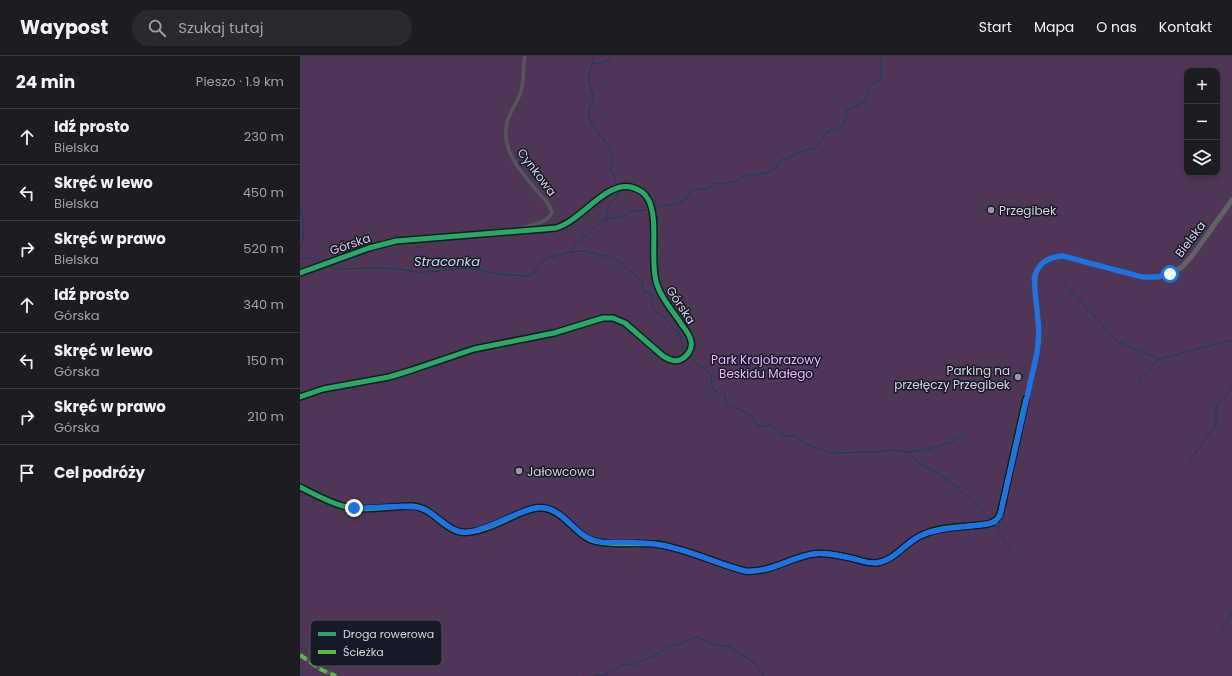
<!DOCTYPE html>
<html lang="pl">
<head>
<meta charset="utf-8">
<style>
	body { margin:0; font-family:Poppins,sans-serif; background:#29292f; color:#f1f3f6 }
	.controls { position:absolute; right:12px; top:12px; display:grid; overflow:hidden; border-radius:8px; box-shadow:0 2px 6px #0003 }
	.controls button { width:36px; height:36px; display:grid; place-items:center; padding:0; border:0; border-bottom:1px solid #3a3a40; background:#1c1c22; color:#f1f3f6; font:20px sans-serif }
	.stop { position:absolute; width:12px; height:12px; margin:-9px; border:3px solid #1a73e8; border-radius:50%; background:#fff }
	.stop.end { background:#1a73e8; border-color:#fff; box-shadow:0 1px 4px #0008 }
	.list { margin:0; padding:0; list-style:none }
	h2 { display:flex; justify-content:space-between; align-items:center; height:52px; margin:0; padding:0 16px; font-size:17px }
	h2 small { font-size:13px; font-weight:400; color:#a0a1a5 }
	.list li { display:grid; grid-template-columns:26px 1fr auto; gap:12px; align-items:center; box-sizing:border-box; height:56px; padding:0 16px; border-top:1px solid #3a3a40 }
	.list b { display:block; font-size:15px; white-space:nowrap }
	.list p { margin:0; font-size:13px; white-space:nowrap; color:#a0a1a5 }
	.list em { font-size:13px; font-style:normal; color:#a0a1a5 }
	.icon { flex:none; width:22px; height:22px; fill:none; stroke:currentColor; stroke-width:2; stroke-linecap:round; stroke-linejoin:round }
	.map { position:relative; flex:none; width:932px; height:620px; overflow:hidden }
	header { display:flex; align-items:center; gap:24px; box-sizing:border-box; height:56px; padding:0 20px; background:#1c1c22; border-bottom:1px solid #3a3a40 }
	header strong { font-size:19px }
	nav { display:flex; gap:22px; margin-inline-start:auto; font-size:14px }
	.search { width:280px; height:36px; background:#29292f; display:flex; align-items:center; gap:10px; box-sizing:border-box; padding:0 14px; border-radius:22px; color:#a0a1a5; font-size:15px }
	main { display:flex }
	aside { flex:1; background:#1c1c22 }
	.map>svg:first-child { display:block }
	.green { fill:#4f3656; fill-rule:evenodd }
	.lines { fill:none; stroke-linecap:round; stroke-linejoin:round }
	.stream { stroke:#0c4164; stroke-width:1 }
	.street { stroke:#555659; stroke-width:3.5 }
	.secondary { stroke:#606265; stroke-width:5 }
	.quiet { stroke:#58b947; stroke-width:4; stroke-dasharray:8 4; stroke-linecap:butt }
	.cycleway-casing { stroke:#181928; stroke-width:8 }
	.cycleway { stroke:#26ab63; stroke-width:5 }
	.route { stroke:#1a73e8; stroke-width:5 }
	.poi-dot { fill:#9697a1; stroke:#181928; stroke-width:1.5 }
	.labels { text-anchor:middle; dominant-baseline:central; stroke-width:3; stroke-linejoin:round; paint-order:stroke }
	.street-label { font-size:12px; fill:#d3d4df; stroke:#181928 }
	.poi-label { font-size:12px; fill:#d3d4df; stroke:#181928; text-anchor:start }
	.park-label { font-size:12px; fill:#f0b6fc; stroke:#181928 }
	.water-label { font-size:13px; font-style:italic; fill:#bedcf3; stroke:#181928 }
	.key { fill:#181928; stroke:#50515f; stroke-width:1 }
	.key-label { font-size:11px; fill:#d3d4df }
</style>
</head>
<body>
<header>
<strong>Waypost</strong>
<div class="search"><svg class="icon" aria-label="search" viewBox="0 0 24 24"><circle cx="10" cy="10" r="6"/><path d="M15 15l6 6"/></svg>Szukaj tutaj</div>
<nav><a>Start</a><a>Mapa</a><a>O nas</a><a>Kontakt</a></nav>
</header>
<main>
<aside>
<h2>24 min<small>Pieszo · 1.9 km</small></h2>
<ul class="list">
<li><svg class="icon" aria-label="ahead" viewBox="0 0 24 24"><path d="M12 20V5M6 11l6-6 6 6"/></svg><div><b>Idź prosto</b><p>Bielska</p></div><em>230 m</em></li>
<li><svg class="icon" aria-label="left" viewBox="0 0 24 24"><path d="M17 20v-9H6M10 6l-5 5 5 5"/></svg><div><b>Skręć w lewo</b><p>Bielska</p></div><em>450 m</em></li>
<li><svg class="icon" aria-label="right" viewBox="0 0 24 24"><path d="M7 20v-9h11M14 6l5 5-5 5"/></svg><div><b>Skręć w prawo</b><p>Bielska</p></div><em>520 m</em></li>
<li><svg class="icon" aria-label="ahead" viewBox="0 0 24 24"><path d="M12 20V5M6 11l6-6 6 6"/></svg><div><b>Idź prosto</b><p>Górska</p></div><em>340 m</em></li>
<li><svg class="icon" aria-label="left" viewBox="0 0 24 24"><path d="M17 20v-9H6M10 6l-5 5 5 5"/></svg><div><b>Skręć w lewo</b><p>Górska</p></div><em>150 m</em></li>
<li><svg class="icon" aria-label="right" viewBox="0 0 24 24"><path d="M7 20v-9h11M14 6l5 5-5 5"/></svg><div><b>Skręć w prawo</b><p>Górska</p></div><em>210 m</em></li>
<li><svg class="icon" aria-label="arrive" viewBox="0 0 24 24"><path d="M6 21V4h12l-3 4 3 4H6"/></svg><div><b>Cel podróży</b></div></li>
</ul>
</aside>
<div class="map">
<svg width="932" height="620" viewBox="0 0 932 620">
	<rect width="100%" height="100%" fill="#25262e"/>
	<path class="green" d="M0,0H932V620H0ZM887,15H917V117H887Z"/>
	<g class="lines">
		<g class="stream">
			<path d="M294,0C294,7 289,13 289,19C288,28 293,35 294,43C293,46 289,50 289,54C285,68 310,86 313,101C314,106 311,111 310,116L314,119L315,126"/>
			<polyline points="293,8 305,6 310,3 310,0"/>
			<path d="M358,151L379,147L387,142L391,135L394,133H408L415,127L421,128L437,125L445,119H457L468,116L475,113L481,104L490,102L496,97L515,92L527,76L536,73L542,70L546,63L547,54L566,45C568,36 571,27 581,23V0"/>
			<path d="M0,152C3,162 7,182 0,192"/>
			<path d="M307,163C305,154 309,144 318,141L317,137"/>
			<polyline points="271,196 285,195 303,200 312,200 334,218 338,223 342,226 343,235 350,238 353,245 352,252 355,256 364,261 374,273 379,276 383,292"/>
			<path d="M0,203C8,201 14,202 22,206"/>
			<polyline points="28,210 34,213 79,212 101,213 113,216 128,216 168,212 201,218 223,220 231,219 240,208 247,202 270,196 274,190 301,166 311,162 323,161 330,155 346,154"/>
			<polyline points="762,225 818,286 859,303 932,284"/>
			<path d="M394,303L398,310C415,315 409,320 413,334L425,339C427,355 433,349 443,355C448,358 454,363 457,369L462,371L471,369L484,380L495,379L505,388L521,393L529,397L573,396L596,394L607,396C615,407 629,411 640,419C659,432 676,447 691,465"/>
			<polyline points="838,325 859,303"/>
			<path d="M607,396C616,396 648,389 655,384C659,381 662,378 665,375"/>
			<polyline points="889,405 916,369 916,351 928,337 932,332"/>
			<polyline points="693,467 710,492"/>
			<polyline points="921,575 932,556"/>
			<polyline points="0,617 4,620"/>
			<polyline points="276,620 278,620"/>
			<polyline points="294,620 304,619 318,612 322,609 337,608 340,605 356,599 368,591 383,587 386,585 397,581 411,588 430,591 456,608 464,620"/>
		</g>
		<g class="street">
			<path d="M218,175C228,166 244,171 252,157L249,149C231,126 199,99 207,67C210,54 220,44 222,31C224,21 223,10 225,0"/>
			<polyline points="0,599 22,614 36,620"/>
		</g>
		<g class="secondary">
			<path d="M0,217L69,192L96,185L256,172C281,165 306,125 331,131C338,133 345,137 348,143C359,162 350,202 356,225C360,241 373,255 382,269C386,274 390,279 391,285C393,293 387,301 380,304C373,306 368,303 363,300L325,267L313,262H303L254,277L174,293L112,314L89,321L23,333L0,341"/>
			<path d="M0,431C14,438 28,446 43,450C65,456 90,450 112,450C132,451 142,472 160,476C177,479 202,465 218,458C226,455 235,450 244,452C264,455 274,477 291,484C311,491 339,485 361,489C390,494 417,508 445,515C470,517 489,502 513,498C527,496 541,500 555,503C561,505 569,507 576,507C596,505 606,484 625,478C646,470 669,472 691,467L696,465L700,460L738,291C740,279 738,267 737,254C734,229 728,202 763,200L842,221H859L870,218L882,211L892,200L932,144"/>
		</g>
		<polyline class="quiet" points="0,599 22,614 36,620"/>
		<defs>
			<g id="cycleway">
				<path d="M0,217L69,192L96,185L256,172C281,165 306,125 331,131C338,133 345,137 348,143C359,162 350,202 356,225C360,241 373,255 382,269C386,274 390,279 391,285C393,293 387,301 380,304C373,306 368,303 363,300L325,267L313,262H303L254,277L174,293L112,314L89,321L23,333L0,341"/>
				<path d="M0,431C14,438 28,446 43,450C65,456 90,450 112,450C132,451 142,472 160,476C177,479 202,465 218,458C226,455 235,450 244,452C264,455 274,477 291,484C311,491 339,485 361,489C390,494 417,508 445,515C470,517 489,502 513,498C527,496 541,500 555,503C561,505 569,507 576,507C595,505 605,486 622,479C642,470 666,471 688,468C695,466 699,463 701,455L726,343"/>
			</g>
		</defs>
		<use href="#cycleway" class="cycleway-casing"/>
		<use href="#cycleway" class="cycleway"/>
	</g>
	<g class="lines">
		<path class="route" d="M54,452C71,453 110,447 124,453C139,460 150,478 168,476C191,474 226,448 246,452C268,457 276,483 302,486C321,487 341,485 360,489C390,494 417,508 445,515C470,517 489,502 513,498C526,496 541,500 555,503C561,505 569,507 576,507C596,505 606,484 625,478C646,470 669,472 691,467L695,466L700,460L737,298L739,274L734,223C737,208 748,201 763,200L842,221C852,222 860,221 870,218"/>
	</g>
	<g class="poi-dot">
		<circle cx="691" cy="154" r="4"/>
		<circle cx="718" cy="321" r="4"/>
		<circle cx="219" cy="415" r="4"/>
	</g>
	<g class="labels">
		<g class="street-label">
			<text transform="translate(237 116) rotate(53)">Cynkowa</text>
			<text transform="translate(890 183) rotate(-53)">Bielska</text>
			<text transform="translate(50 188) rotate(-19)">Górska</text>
			<text transform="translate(381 249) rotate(57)">Górska</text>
		</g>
		<g class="poi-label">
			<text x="699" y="154">Przegibek</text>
			<text x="710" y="314" text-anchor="end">Parking na<tspan x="710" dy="14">przełęczy Przegibek</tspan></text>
			<text x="227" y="415">Jałowcowa</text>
		</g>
		<g class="park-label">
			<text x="466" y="303">Park Krajobrazowy<tspan x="466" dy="14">Beskidu Małego</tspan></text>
		</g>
		<g class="water-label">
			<text x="147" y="205">Straconka</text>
		</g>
	</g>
	<rect x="10" y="564" width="132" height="46" rx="6" class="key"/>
	<rect x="18" y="576" width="18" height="4" fill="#26ab63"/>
	<rect x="18" y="594" width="18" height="4" fill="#58b947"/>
	<g class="key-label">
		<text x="43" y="582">Droga rowerowa</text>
		<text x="43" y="600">Ścieżka</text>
	</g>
</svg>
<div class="controls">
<button>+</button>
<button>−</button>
<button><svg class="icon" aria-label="layers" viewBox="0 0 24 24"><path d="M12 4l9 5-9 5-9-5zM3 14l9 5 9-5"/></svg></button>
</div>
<div class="stop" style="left:870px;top:218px"></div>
<div class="stop end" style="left:54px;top:452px"></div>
</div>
</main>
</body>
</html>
